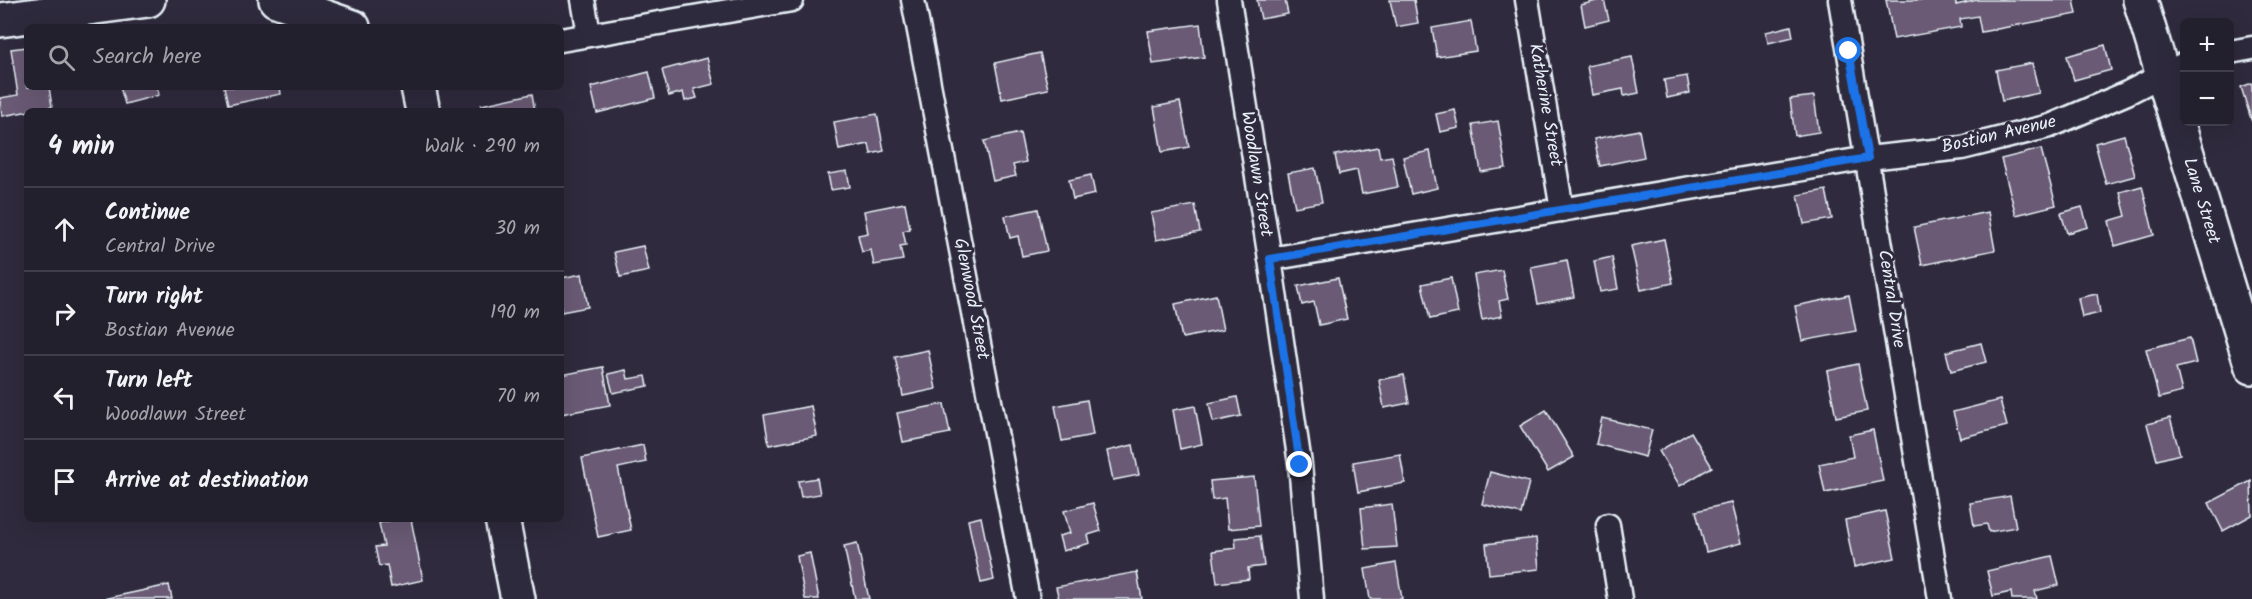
<!DOCTYPE html>
<html lang="en">
<head>
<meta charset="utf-8">
<style>
	body { margin:0; font-family:Kalam,sans-serif; background:#2f2d3a; color:#f1f3f6 }
	.controls { position:absolute; right:18px; top:18px; display:grid; overflow:hidden; border-radius:9px; box-shadow:0 6px 24px #0002 }
	.controls button { width:54px; height:54px; display:grid; place-items:center; padding:0; border:0; border-bottom:2px solid #403e4a; background:#23202e; color:#f1f3f6; font:30px sans-serif }
	.stop { position:absolute; width:18px; height:18px; margin:-14px; border:4px solid #1a73e8; border-radius:50%; background:#fff }
	.stop.end { background:#1a73e8; border-color:#fff; box-shadow:0 2px 6px #0008 }
	.list { margin:0; padding:0; list-style:none }
	h2 { display:flex; justify-content:space-between; align-items:center; height:78px; margin:0; padding:0 24px; font-size:26px }
	h2 small { font-size:20px; font-weight:400; color:#a3a3aa }
	.list li { display:grid; grid-template-columns:39px 1fr auto; gap:18px; align-items:center; box-sizing:border-box; height:84px; padding:0 24px; border-top:2px solid #403e4a }
	.list b { display:block; font-size:22px; white-space:nowrap }
	.list p { margin:0; font-size:20px; white-space:nowrap; color:#a3a3aa }
	.list em { font-size:20px; font-style:normal; color:#a3a3aa }
	.icon { flex:none; width:33px; height:33px; fill:none; stroke:currentColor; stroke-width:2; stroke-linecap:round; stroke-linejoin:round }
	.map { position:relative; flex:none; width:2252px; height:599px; overflow:hidden }
	.search { position:absolute; background:#23202e; box-shadow:0 6px 24px #0002; left:24px; top:24px; width:540px; height:66px; display:flex; align-items:center; gap:15px; box-sizing:border-box; padding:0 21px; border-radius:9px; color:#a3a3aa; font-size:22px }
	.panel { position:absolute; background:#23202e; box-shadow:0 6px 24px #0002; left:24px; top:108px; width:540px; height:414px; border-radius:9px }
	.map>svg:first-child { display:block }
	.building { fill:#6a5a74; stroke:#e8f1f8; stroke-width:1.5 }
	.lines { fill:none; stroke-linecap:round; stroke-linejoin:round }
	.street-casing { stroke:#e8f1f8; stroke-width:27 }
	.secondary-casing { stroke:#e8f1f8; stroke-width:38 }
	.street { stroke:#2f2a3d; stroke-width:22 }
	.secondary { stroke:#2f2a3d; stroke-width:33 }
	.route { stroke:#1a73e8; stroke-width:8 }
	.labels { text-anchor:middle; dominant-baseline:central; stroke-width:6; stroke-linejoin:round; paint-order:stroke }
	.street-label { font-size:18px; fill:#e8f1f8; stroke:#2f2a3d }
</style>
</head>
<body>
<div class="map">
<svg width="2252" height="599" viewBox="0 0 2252 599">
	<rect width="100%" height="100%" fill="#2f2a3d"/>
	<filter id="ink" filterUnits="userSpaceOnUse"><feTurbulence type="fractalNoise" baseFrequency=".0167" numOctaves="2"/><feDisplacementMap in="SourceGraphic" scale="12" xChannelSelector="R" yChannelSelector="G"/><feConvolveMatrix kernelMatrix="1 2 1 2 8 2 1 2 1" color-interpolation-filters="sRGB"/></filter>
	<g filter="url(#ink)">
		<g class="building">
			<polygon points="1257,0 1285,0 1288,14 1261,19"/>
			<polygon points="1390,0 1414,0 1418,23 1396,27"/>
			<polygon points="1600,0 1604,0 1609,20 1585,26 1581,5"/>
			<polygon points="1886,0 1955,0 1956,5 1977,0 2074,0 2077,14 1981,32 1978,16 1960,19 1961,27 1894,39"/>
			<polygon points="1471,21 1476,51 1437,57 1432,28"/>
			<polygon points="1200,24 1204,57 1153,64 1148,31"/>
			<polygon points="1791,26 1793,37 1768,43 1766,32"/>
			<polygon points="2105,45 2111,70 2074,80 2067,56"/>
			<polygon points="27,47 27,87 49,87 52,107 2,116 0,98 18,95 11,49"/>
			<polygon points="1040,53 1048,89 1002,99 995,63"/>
			<polygon points="1632,57 1639,93 1624,96 1623,89 1592,95 1587,66"/>
			<polygon points="707,58 714,84 694,89 697,98 685,101 683,92 669,96 662,70"/>
			<polygon points="2032,63 2039,93 2002,101 1996,70"/>
			<polygon points="649,72 655,98 597,113 591,87"/>
			<polygon points="1687,76 1690,93 1667,98 1664,80"/>
			<polygon points="2252,83 2252,122 2241,87"/>
			<polygon points="120,87 157,87 159,95 125,104"/>
			<polygon points="224,87 280,87 281,94 228,105"/>
			<polygon points="532,94 535,111 482,111 481,105"/>
			<polygon points="1814,96 1819,132 1795,136 1790,99"/>
			<polygon points="1180,102 1189,147 1162,152 1154,107"/>
			<polygon points="1455,110 1459,128 1440,132 1436,114"/>
			<polygon points="877,114 884,151 871,154 869,144 839,150 834,122"/>
			<polygon points="1498,121 1506,168 1481,172 1473,125"/>
			<polygon points="1639,130 1644,157 1600,166 1594,139"/>
			<polygon points="1020,133 1026,162 1013,165 1016,176 993,181 984,141"/>
			<polygon points="2124,135 2135,176 2106,184 2095,143"/>
			<polygon points="1378,147 1380,158 1392,156 1398,187 1362,194 1357,170 1339,174 1335,155"/>
			<polygon points="2041,149 2056,205 2016,215 2001,159"/>
			<polygon points="1430,151 1437,188 1411,194 1403,157"/>
			<polygon points="1315,168 1322,202 1295,207 1288,173"/>
			<polygon points="847,171 850,187 831,190 828,174"/>
			<polygon points="1091,175 1095,194 1073,199 1069,180"/>
			<polygon points="2142,186 2154,235 2115,246 2109,221 2126,216 2120,192"/>
			<polygon points="1826,190 1832,219 1804,224 1798,195"/>
			<polygon points="905,203 910,229 903,231 906,245 900,246 903,260 874,265 871,250 862,252 858,235 868,233 864,211"/>
			<polygon points="1195,205 1200,232 1156,240 1151,213"/>
			<polygon points="2082,207 2088,227 2067,233 2061,213"/>
			<polygon points="1038,209 1047,251 1022,256 1018,236 1010,238 1005,216"/>
			<polygon points="1988,212 1995,250 1922,265 1914,227"/>
			<polygon points="1664,239 1673,283 1641,290 1631,246"/>
			<polygon points="643,246 649,271 620,277 614,252"/>
			<polygon points="1612,257 1618,289 1600,292 1594,261"/>
			<polygon points="1567,260 1574,297 1538,304 1531,267"/>
			<polygon points="1502,270 1508,299 1499,301 1502,316 1482,320 1474,275"/>
			<polygon points="582,274 588,307 561,312 561,278"/>
			<polygon points="1338,278 1347,319 1319,325 1314,302 1302,305 1298,286"/>
			<polygon points="1451,278 1458,313 1430,319 1422,284"/>
			<polygon points="2097,294 2100,313 2082,317 2078,298"/>
			<polygon points="1216,295 1223,330 1182,338 1175,304"/>
			<polygon points="1849,295 1856,331 1802,341 1795,306"/>
			<polygon points="2190,338 2196,363 2176,368 2182,392 2159,398 2146,349"/>
			<polygon points="1981,343 1986,362 1951,371 1946,352"/>
			<polygon points="928,350 936,389 903,396 895,357"/>
			<polygon points="1858,364 1867,411 1836,417 1827,371"/>
			<polygon points="603,367 610,405 561,414 561,375"/>
			<polygon points="626,370 628,379 646,376 648,386 613,393 608,374"/>
			<polygon points="1404,375 1409,403 1384,408 1379,380"/>
			<polygon points="1237,397 1241,416 1213,422 1209,403"/>
			<polygon points="1087,400 1093,435 1062,441 1055,406"/>
			<polygon points="2000,400 2007,426 1960,438 1953,412"/>
			<polygon points="944,404 950,433 903,442 897,413"/>
			<polygon points="811,406 817,436 769,445 764,415"/>
			<polygon points="1195,406 1202,444 1180,449 1173,410"/>
			<polygon points="1546,410 1574,457 1548,472 1520,426"/>
			<polygon points="1602,418 1652,430 1645,457 1596,444"/>
			<polygon points="2170,418 2180,454 2157,460 2147,424"/>
			<polygon points="1873,430 1883,481 1825,493 1819,464 1853,457 1849,435"/>
			<polygon points="1691,432 1712,467 1680,486 1659,451"/>
			<polygon points="643,445 646,462 618,468 631,530 598,537 582,458"/>
			<polygon points="1133,445 1139,475 1113,480 1107,451"/>
			<polygon points="1400,454 1405,483 1358,492 1353,462"/>
			<polygon points="1490,472 1529,482 1521,514 1482,504"/>
			<polygon points="1254,477 1259,526 1228,529 1225,498 1212,500 1210,481"/>
			<polygon points="817,478 820,494 801,497 798,481"/>
			<polygon points="2251,481 2252,515 2223,531 2209,503"/>
			<polygon points="2010,496 2016,527 1989,532 1987,524 1974,526 1970,503"/>
			<polygon points="1093,503 1101,531 1088,535 1090,543 1063,551 1059,536 1070,533 1064,511"/>
			<polygon points="1731,503 1741,543 1706,552 1696,511"/>
			<polygon points="1392,504 1397,547 1365,549 1361,508"/>
			<polygon points="1885,511 1895,558 1854,567 1845,520"/>
			<polygon points="981,517 994,580 981,583 968,520"/>
			<polygon points="397,519 411,519 423,580 391,587 387,565 379,566 375,547 384,546 379,523"/>
			<polygon points="1260,536 1264,566 1248,568 1249,579 1217,583 1213,551 1236,548 1235,538"/>
			<polygon points="1536,538 1539,569 1489,574 1486,544"/>
			<polygon points="857,543 869,599 855,599 844,546"/>
			<polygon points="810,553 819,599 805,599 797,556"/>
			<polygon points="2052,556 2059,585 2035,591 2037,599 2012,599 2011,592 1993,596 1987,571"/>
			<polygon points="1396,563 1402,599 1370,599 1365,569"/>
			<polygon points="1137,572 1142,599 1059,599 1056,587"/>
			<polygon points="169,585 172,599 103,599"/>
		</g>
		<g class="lines">
			<defs>
				<g id="street">
					<polyline points="583,0 589,34"/>
					<polyline points="913,0 1028,599"/>
					<polyline points="1229,0 1270,259 1300,464 1312,599"/>
					<polyline points="1527,0 1562,210"/>
					<polyline points="1840,0 1940,599"/>
					<polyline points="561,40 792,0"/>
					<polyline points="2230,52 2252,48"/>
					<polyline points="1270,259 1868,158 1962,148 2050,126 2127,93 2184,64"/>
					<polyline points="1608,525 1620,599"/>
				</g>
				<g id="secondary">
					<polyline points="276,0 353,27"/>
					<polyline points="2140,0 2252,367"/>
					<polyline points="0,20 148,0"/>
					<polyline points="418,87 423,111"/>
					<polyline points="502,519 518,599"/>
				</g>
			</defs>
			<use href="#street" class="street-casing"/>
			<use href="#secondary" class="secondary-casing"/>
			<use href="#street" class="street"/>
			<use href="#secondary" class="secondary"/>
		</g>
	</g>
	<g class="lines" filter="url(#ink)">
		<polyline class="route" points="1300,465 1270,259 1868,158 1849,51"/>
	</g>
	<g class="labels">
		<g class="street-label">
			<text transform="translate(1545 105) rotate(80)">Katherine Street</text>
			<text transform="translate(1999 135) rotate(-13)">Bostian Avenue</text>
			<text transform="translate(1256 174) rotate(81)">Woodlawn Street</text>
			<text transform="translate(2201 201) rotate(73)">Lane Street</text>
			<text transform="translate(971 299) rotate(79)">Glenwood Street</text>
			<text transform="translate(1891 299) rotate(81)">Central Drive</text>
		</g>
	</g>
</svg>
<div class="controls">
<button>+</button>
<button>−</button>
</div>
<div class="stop" style="left:1849px;top:51px"></div>
<div class="stop end" style="left:1300px;top:465px"></div>
<div class="search"><svg class="icon" aria-label="search" viewBox="0 0 24 24"><circle cx="10" cy="10" r="6"/><path d="M15 15l6 6"/></svg>Search here</div>
<section class="panel">
<h2>4 min<small>Walk · 290 m</small></h2>
<ul class="list">
<li><svg class="icon" aria-label="ahead" viewBox="0 0 24 24"><path d="M12 20V5M6 11l6-6 6 6"/></svg><div><b>Continue</b><p>Central Drive</p></div><em>30 m</em></li>
<li><svg class="icon" aria-label="right" viewBox="0 0 24 24"><path d="M7 20v-9h11M14 6l5 5-5 5"/></svg><div><b>Turn right</b><p>Bostian Avenue</p></div><em>190 m</em></li>
<li><svg class="icon" aria-label="left" viewBox="0 0 24 24"><path d="M17 20v-9H6M10 6l-5 5 5 5"/></svg><div><b>Turn left</b><p>Woodlawn Street</p></div><em>70 m</em></li>
<li><svg class="icon" aria-label="arrive" viewBox="0 0 24 24"><path d="M6 21V4h12l-3 4 3 4H6"/></svg><div><b>Arrive at destination</b></div></li>
</ul>
</section>
</div>
</body>
</html>
